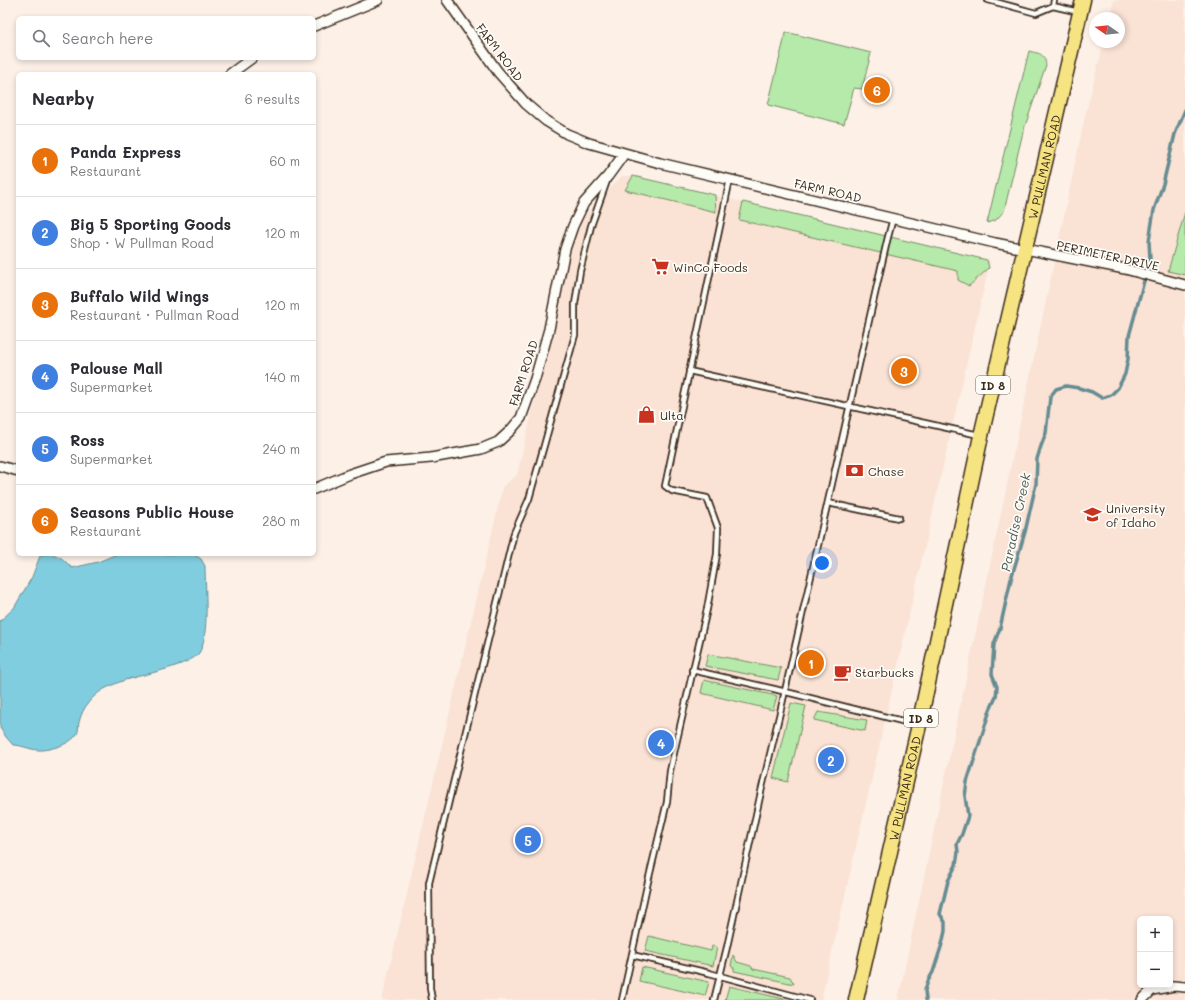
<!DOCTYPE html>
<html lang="en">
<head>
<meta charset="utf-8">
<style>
	body { margin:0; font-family:Mali,sans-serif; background:#f2f2f3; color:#2b2b33 }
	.controls { position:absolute; right:12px; bottom:12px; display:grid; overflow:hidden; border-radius:6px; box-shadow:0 2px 6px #0003 }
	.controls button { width:36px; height:36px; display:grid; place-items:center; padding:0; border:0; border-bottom:1px solid #e1e1e2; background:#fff; color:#2b2b33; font:20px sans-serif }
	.compass { position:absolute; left:1089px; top:12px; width:36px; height:36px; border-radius:50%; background:#fff; box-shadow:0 2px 6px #0003; rotate:284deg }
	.you { position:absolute; left:822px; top:563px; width:14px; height:14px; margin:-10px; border:3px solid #fff; border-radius:50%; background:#1a73e8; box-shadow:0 0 0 6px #1a73e833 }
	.badge { display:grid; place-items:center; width:26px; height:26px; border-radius:50%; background:#d93025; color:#fff; font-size:13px; font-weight:700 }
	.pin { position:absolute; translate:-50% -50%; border:2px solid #fff; box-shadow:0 1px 4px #0006 }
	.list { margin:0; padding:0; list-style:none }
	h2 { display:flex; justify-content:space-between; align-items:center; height:52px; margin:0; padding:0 16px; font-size:17px }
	h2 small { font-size:13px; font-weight:400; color:#7c7c81 }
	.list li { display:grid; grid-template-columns:26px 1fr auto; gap:12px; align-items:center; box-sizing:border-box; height:72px; padding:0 16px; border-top:1px solid #e1e1e2 }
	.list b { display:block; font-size:15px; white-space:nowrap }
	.list p { margin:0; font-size:13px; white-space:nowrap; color:#7c7c81 }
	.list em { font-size:13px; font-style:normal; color:#7c7c81 }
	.icon { flex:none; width:22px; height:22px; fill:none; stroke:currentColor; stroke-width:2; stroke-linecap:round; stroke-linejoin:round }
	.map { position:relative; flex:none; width:1185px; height:1000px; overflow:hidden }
	.search { position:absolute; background:#fff; box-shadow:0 2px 6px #0003; left:16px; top:16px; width:300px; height:44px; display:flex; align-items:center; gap:10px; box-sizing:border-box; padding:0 14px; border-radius:6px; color:#7c7c81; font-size:15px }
	.panel { position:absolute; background:#fff; box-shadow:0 2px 6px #0003; left:16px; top:72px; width:300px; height:484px; border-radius:6px }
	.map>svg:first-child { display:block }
	.built { fill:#fae2d4; fill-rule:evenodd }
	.green { fill:#b5eaab; stroke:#788a64 }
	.water { fill:#81cde0; stroke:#658c92 }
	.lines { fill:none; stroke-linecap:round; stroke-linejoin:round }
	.stream { stroke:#658c92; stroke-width:3.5 }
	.service-casing { stroke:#3b2a1e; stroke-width:8 }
	.minor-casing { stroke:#3b2a1e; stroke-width:12 }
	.primary-casing { stroke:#3b2a1e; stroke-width:17 }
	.service { stroke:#fdfcf7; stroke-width:4.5 }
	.minor { stroke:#fdfcf7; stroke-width:9 }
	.primary { stroke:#f6e381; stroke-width:14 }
	.labels { text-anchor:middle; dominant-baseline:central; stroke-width:3.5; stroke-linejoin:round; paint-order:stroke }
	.shield { fill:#fdfcf7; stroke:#75695f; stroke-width:1 }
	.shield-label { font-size:11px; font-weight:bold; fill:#3b2a1e }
	.street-label { font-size:12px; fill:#3b2a1e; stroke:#fdfcf7 }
	.poi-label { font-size:12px; fill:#3b2a1e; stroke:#fdfcf7; text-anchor:start }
	.water-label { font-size:13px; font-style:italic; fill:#505b58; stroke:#fdfcf7 }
</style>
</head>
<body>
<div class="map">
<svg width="1185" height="1000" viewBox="0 0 1185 1000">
	<rect width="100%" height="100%" fill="#fcf0e7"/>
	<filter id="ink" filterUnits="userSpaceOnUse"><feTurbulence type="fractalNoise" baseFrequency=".025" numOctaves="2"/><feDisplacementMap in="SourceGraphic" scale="8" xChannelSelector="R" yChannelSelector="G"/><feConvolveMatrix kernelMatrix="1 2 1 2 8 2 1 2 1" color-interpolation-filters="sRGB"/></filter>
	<g filter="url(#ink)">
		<g class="built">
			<path d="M1114,0H1185V1000H898L1086,112L1104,42H1119V18H1110ZM1140,919H1170V985H1140Z"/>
			<polygon points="622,176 633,176 990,261 821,1000 382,1000 503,486 517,475 577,224"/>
		</g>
		<g class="green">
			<polygon points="786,32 871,53 862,89 854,88 844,124 768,105"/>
			<path d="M1029,51C1039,54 1044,52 1046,65L1023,132L1004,211L996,220L987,223Z"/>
			<polygon points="633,176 715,195 716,212 625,190"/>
			<polygon points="743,202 987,260 989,268 969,286 958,280 958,271 739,220"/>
			<polygon points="1185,212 1185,275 1168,271"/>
			<polygon points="708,654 781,668 778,680 705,666"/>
			<polygon points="704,680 777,696 773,710 701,693"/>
			<polygon points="791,703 806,706 788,782 773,778"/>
			<polygon points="818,712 867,720 865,731 814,720"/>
			<polygon points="649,936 711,951 712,946 717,947 713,966 645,951"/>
			<polygon points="733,955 737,962 751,966 753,969 790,977 794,984 734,971 734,968 731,966"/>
			<polygon points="642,967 709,982 705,996 639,981"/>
			<polygon points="729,986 788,1000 725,1000"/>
		</g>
		<path class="water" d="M44,554C59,554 61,557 72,568L98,562L117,554H193L201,559L205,566C205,587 210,636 199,653C190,665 147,674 132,678C123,680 112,685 104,689C91,697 83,707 79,722C78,725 79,731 77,734C71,744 53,749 42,750C32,751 23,745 13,745L6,737L0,728V621L14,608L32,577L40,556Z"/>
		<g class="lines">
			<polyline class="stream" points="926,1000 925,990 928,981 933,972 942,944 945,931 945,922 940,914 948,881 956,865 958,852 957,844 962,834 968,816 965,796 967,782 990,710 996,697 997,687 992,674 994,644 1000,628 1011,579 1025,532 1036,484 1037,459 1041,446 1046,433 1050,397 1056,389 1066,386 1079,388 1092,392 1102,398 1111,395 1118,388 1125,374 1128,359 1129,336 1150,259 1149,241 1154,210 1163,184 1175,134 1185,110"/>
			<defs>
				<g id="service">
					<polyline points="988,0 1036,13 1053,6"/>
					<polyline points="1054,0 1053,6 1079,12"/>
					<polyline points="689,371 979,435"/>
					<polyline points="828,503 899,518"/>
					<polyline points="692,670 774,689 918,725"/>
					<polyline points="632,955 709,973 810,1000"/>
					<polyline points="432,1000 430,988 429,883 514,533 529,499 575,335 575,304 580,271 591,226 607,181"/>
					<polyline points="622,1000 646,890 667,802 670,771 676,744 707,609 717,554 718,528 707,498 672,491 665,486 730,179"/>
					<polyline points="714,1000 727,947 761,792 782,704 887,241 893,218"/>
				</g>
				<g id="minor">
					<polyline points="447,0 498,72 526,104 546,121 567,134 589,143 660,163 995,243 1125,269 1185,285"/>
					<polyline points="314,26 378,0"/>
					<polyline points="230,74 252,58"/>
					<polyline points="0,466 18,471"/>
					<polyline points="314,489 350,474 386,462 431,458 481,449 498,442 510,431 521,418 535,379 549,329 565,249 573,226 584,203 608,176 624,154"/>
					<polyline points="1142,1000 1152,990 1174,986 1185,987"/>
				</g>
				<g id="primary">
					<path id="s1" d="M856,1000L919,725L981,436L1083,0"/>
				</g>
			</defs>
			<use href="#service" class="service-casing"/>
			<use href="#minor" class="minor-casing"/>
			<use href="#primary" class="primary-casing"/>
			<use href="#service" class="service"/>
			<use href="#minor" class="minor"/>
			<use href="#primary" class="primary"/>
		</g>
	</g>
	<defs>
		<symbol id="supermarket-bare" viewBox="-9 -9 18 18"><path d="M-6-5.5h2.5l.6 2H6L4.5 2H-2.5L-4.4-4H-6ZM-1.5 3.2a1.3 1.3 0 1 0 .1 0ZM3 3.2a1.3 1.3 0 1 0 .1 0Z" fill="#c8321e" stroke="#fdfcf7" stroke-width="2.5" paint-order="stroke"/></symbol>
		<symbol id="shop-bare" viewBox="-9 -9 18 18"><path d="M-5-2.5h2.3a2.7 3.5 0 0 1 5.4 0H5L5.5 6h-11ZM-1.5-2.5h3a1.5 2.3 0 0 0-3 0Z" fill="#c8321e" stroke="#fdfcf7" stroke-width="2.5" paint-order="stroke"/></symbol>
		<symbol id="bank-bare" viewBox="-9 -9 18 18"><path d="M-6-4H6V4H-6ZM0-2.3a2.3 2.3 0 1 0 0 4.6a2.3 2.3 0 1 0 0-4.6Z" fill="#c8321e" stroke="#fdfcf7" stroke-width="2.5" paint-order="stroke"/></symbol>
		<symbol id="university-bare" viewBox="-9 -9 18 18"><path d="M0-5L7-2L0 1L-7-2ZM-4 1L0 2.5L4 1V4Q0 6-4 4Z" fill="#c8321e" stroke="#fdfcf7" stroke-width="2.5" paint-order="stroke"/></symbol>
		<symbol id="cafe-bare" viewBox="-9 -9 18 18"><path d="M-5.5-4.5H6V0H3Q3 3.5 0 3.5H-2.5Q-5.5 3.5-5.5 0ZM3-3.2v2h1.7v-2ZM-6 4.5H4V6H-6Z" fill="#c8321e" stroke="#fdfcf7" stroke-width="2.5" paint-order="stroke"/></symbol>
	</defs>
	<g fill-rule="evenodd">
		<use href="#supermarket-bare" x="648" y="254" width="25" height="25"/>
		<use href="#shop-bare" x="634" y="402" width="25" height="25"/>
		<use href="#bank-bare" x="842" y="458" width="25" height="25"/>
		<use href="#university-bare" x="1080" y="502" width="25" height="25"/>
		<use href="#cafe-bare" x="830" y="660" width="25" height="25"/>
	</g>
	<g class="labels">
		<g class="shield">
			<rect x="976" y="376" width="34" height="18" rx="3"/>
			<rect x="904" y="709" width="34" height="18" rx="3"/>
		</g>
		<g class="shield-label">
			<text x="993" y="385">ID 8</text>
			<text x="921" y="718">ID 8</text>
		</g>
		<g class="street-label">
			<text transform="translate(500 52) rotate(53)">FARM ROAD</text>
			<text stroke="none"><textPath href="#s1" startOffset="854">W PULLMAN ROAD</textPath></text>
			<text transform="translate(828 190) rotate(13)">FARM ROAD</text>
			<text transform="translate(1108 255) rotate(12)">PERIMETER DRIVE</text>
			<text transform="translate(523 373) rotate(-72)">FARM ROAD</text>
			<text stroke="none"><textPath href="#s1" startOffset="217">W PULLMAN ROAD</textPath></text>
		</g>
		<g class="poi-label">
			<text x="673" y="267">WinCo Foods</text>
			<text x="660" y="415">Ulta</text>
			<text x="868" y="471">Chase</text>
			<text x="1106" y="508">University<tspan x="1106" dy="14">of Idaho</tspan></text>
			<text x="855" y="672">Starbucks</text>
		</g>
		<g class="water-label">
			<text transform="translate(1015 522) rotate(-78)">Paradise Creek</text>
		</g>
	</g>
</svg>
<div class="controls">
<button>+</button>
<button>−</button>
</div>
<svg class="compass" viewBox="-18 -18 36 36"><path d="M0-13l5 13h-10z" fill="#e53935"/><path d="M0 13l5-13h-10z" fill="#7c7c81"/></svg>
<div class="you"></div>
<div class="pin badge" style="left:811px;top:663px;background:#e8710a">1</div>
<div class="pin badge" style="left:831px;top:760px;background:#3f7fe0">2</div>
<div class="pin badge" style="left:904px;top:371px;background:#e8710a">3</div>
<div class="pin badge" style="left:661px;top:743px;background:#3f7fe0">4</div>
<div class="pin badge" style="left:528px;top:840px;background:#3f7fe0">5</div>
<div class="pin badge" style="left:877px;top:90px;background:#e8710a">6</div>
<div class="search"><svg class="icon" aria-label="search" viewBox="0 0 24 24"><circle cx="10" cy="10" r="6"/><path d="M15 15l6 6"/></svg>Search here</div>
<section class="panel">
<h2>Nearby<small>6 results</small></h2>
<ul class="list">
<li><span class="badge" style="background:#e8710a">1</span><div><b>Panda Express</b><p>Restaurant</p></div><em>60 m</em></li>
<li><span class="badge" style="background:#3f7fe0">2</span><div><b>Big 5 Sporting Goods</b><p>Shop · W Pullman Road</p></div><em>120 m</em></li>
<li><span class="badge" style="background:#e8710a">3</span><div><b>Buffalo Wild Wings</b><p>Restaurant · Pullman Road</p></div><em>120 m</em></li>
<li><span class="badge" style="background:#3f7fe0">4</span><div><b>Palouse Mall</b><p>Supermarket</p></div><em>140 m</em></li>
<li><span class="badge" style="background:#3f7fe0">5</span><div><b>Ross</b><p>Supermarket</p></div><em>240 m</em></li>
<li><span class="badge" style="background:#e8710a">6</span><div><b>Seasons Public House</b><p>Restaurant</p></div><em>280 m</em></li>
</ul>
</section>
</div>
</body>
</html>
